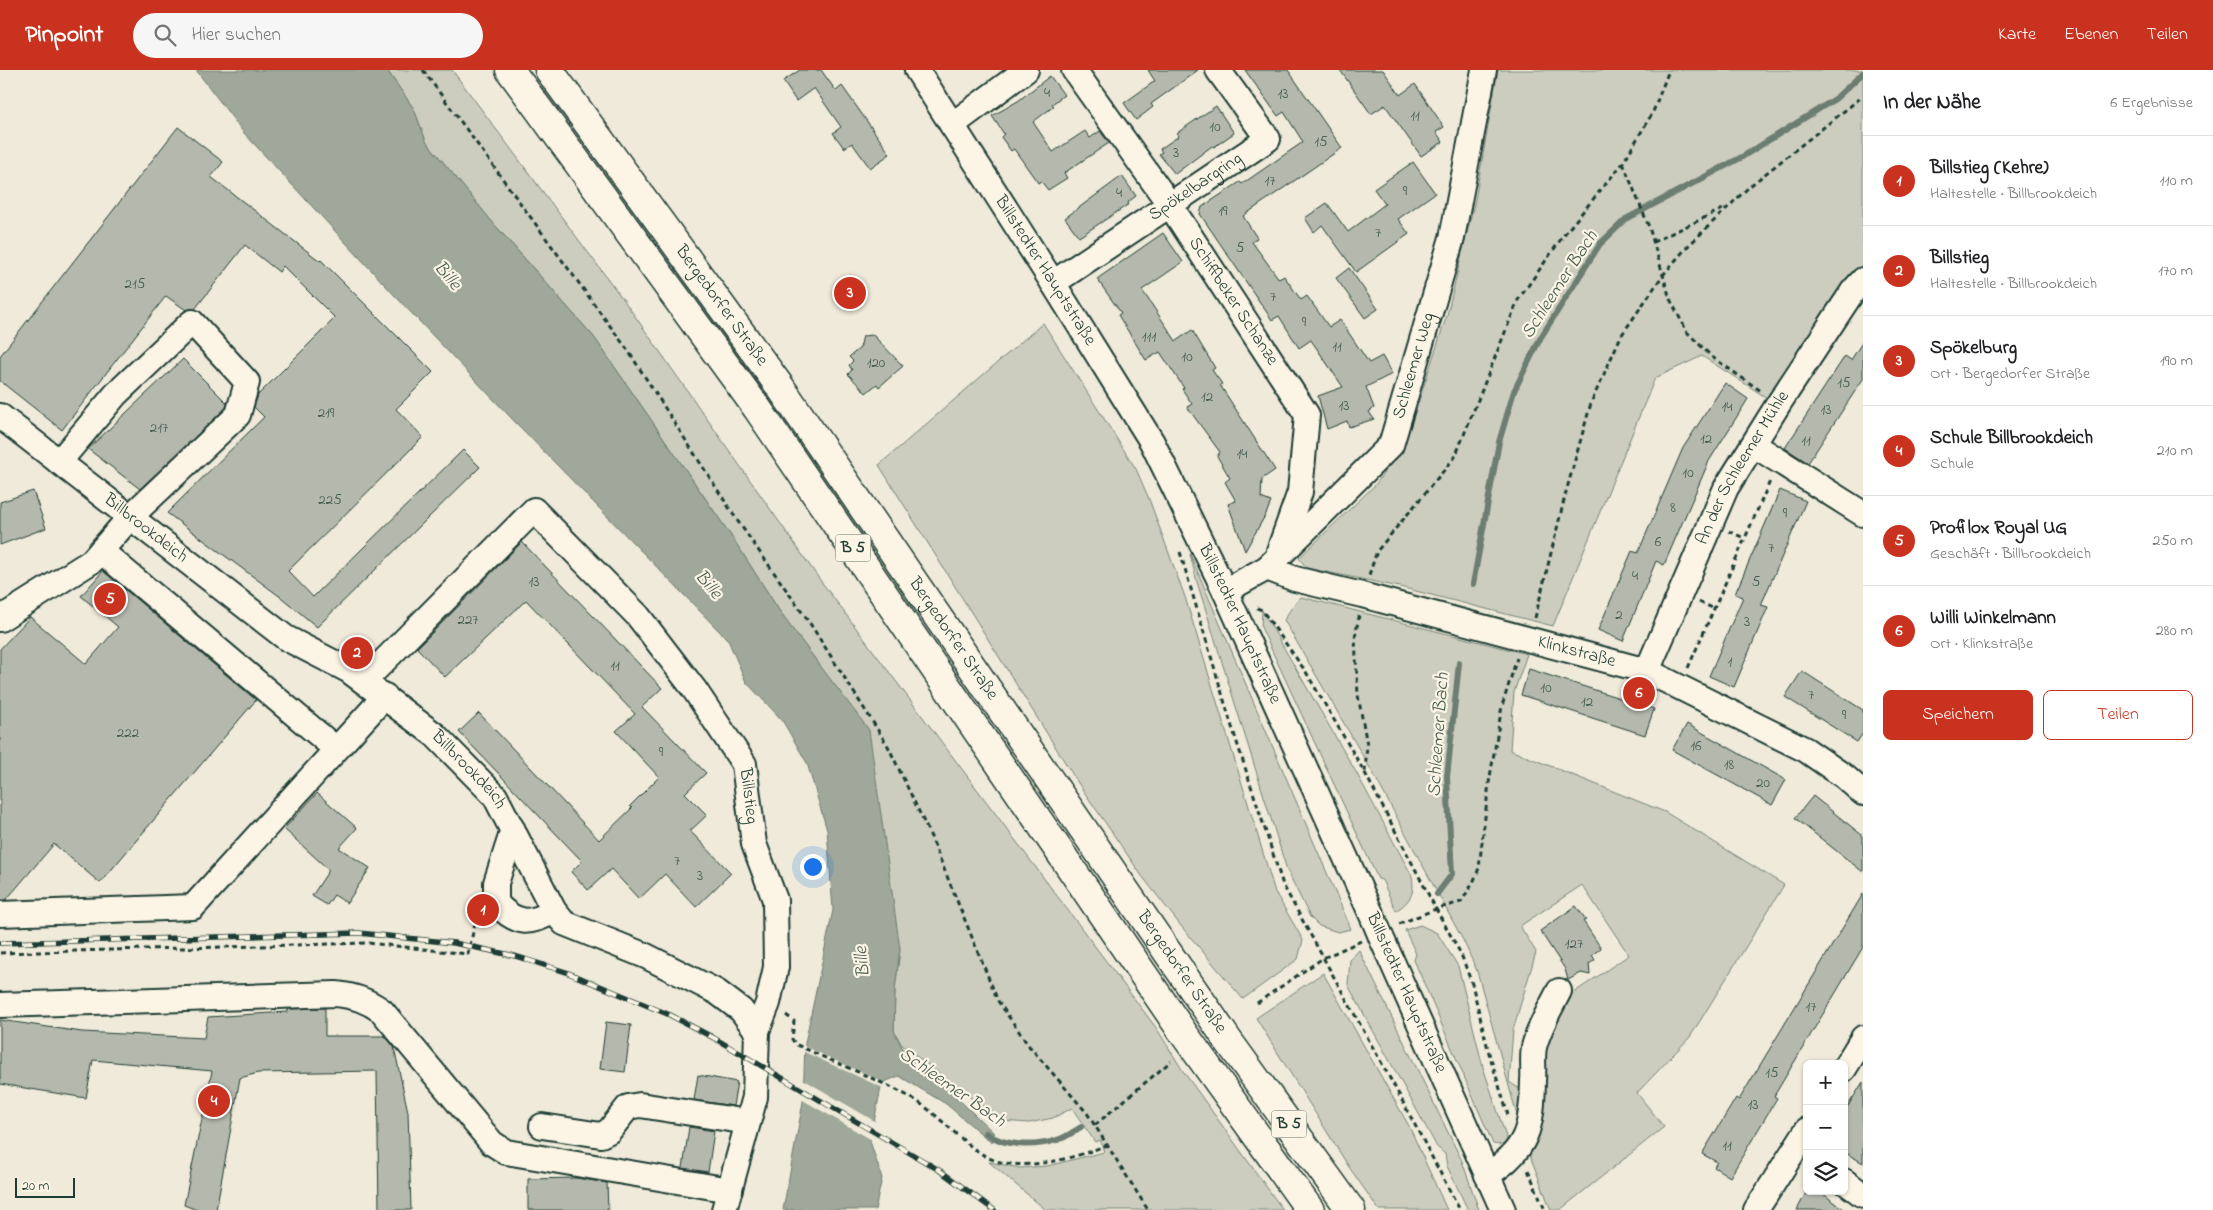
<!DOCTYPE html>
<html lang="de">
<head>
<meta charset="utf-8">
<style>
	body { margin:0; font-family:"Indie Flower",sans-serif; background:#f6f6f6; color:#202124 }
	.controls { position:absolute; right:15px; bottom:15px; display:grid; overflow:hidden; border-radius:8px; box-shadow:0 1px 4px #0004 }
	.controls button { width:45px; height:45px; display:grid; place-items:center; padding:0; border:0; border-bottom:1px solid #e0e0e0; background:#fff; color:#202124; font:25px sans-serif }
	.scale { position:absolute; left:15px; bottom:12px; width:60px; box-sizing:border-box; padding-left:5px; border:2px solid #1f3d34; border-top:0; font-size:14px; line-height:18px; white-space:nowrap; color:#1f3d34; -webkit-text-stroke:4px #fcf5e5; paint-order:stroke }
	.you { position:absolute; left:812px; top:796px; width:18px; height:18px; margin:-12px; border:4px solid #fff; border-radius:50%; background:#1a73e8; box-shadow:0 0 0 8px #1a73e833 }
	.badge { display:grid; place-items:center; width:32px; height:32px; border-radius:50%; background:#c8321e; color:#fff; font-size:16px; font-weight:700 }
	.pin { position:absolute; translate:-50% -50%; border:2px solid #fff; box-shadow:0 1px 5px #0006 }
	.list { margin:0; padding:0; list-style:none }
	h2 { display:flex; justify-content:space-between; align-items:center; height:65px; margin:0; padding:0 20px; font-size:21px }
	h2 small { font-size:16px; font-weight:400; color:#757577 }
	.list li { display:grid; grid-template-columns:32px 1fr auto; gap:15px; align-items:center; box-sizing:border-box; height:90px; padding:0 20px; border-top:1px solid #e0e0e0 }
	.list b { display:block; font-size:19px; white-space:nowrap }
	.list p { margin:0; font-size:16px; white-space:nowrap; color:#757577 }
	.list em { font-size:16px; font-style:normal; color:#757577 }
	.actions { display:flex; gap:10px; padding:15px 20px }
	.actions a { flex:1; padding:11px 0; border:1px solid #c8321e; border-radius:8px; text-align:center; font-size:18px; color:#c8321e }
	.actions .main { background:#c8321e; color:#fff }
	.icon { flex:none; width:28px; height:28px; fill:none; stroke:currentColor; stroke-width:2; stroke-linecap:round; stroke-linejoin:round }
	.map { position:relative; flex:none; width:1863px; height:1140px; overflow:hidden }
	header { display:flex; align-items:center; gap:30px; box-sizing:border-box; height:70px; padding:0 25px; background:#c8321e; color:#fff }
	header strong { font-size:24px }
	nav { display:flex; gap:28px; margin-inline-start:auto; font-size:18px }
	.search { width:350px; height:45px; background:#f6f6f6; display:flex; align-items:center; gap:12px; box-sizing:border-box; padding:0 18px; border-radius:28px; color:#757577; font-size:19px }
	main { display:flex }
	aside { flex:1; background:#fff }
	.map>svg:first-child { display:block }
	.green { fill:#cccdbf; stroke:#76857a }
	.water { fill:#9fa89a; stroke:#6c7d71 }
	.pier { fill:#efeada }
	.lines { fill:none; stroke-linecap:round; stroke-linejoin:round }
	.stream { stroke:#6c7d71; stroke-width:6 }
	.building { fill:#b5b9ad; stroke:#1f3d34 }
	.minor-casing { stroke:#1f3d34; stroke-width:28 }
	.highway-casing { stroke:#1f3d34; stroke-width:31 }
	.path { stroke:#1f3d34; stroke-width:3; stroke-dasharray:5 4; stroke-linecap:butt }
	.minor { stroke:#fcf5e5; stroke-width:24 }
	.highway { stroke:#fcf5e5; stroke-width:28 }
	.rail-casing { stroke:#1f3d34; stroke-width:5.5 }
	.rail { stroke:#fcf5e5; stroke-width:4; stroke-dasharray:11; stroke-linecap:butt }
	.minor-bridge-casing { stroke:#1f3d34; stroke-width:28; stroke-linecap:butt }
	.minor-bridge { stroke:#fcf5e5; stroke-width:24 }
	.labels { text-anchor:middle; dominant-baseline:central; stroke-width:4.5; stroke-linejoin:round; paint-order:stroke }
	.number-label { font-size:15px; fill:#445c52 }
	.shield { fill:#fcf5e5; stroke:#617469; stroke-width:1 }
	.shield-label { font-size:16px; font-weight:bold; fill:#1f3d34 }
	.street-label { font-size:18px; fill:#1f3d34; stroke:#fcf5e5 }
	.water-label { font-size:19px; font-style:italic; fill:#455d53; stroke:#fcf5e5 }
</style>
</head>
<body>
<header>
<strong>Pinpoint</strong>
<div class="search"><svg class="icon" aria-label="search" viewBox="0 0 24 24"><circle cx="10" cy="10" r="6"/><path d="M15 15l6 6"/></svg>Hier suchen</div>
<nav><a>Karte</a><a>Ebenen</a><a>Teilen</a></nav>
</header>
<main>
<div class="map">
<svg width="1863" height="1140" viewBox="0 0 1863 1140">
	<rect width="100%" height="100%" fill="#efeada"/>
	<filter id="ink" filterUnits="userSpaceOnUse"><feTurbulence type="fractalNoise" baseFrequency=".02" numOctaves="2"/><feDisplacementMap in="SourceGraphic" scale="10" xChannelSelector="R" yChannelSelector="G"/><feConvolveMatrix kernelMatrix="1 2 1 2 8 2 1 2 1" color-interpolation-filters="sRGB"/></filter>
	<g filter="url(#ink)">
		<g class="green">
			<polygon points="387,0 452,0 625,232 820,510 1157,959 1183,1001 1283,1140 1046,1140 989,1092 1020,1098 1047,1096 1104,1082 1100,1070 1095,1072 1072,1038 1053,1048 1029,1053 1001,1051 902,975 894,961 895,920 900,879 819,594 784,548 734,470 594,267 494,154 426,71 414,39"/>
			<polygon points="1498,0 1863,0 1863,196 1852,203 1767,328 1702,286 1655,308 1553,556 1400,517 1307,498 1299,488 1376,414 1406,370 1447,245 1475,130"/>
			<polygon points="1043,253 1136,399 1149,429 1185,527 1275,822 1303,870 1298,889 1243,929 1181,856 1142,806 1078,713 879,395"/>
			<polygon points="1190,484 1351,859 1338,862 1319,856 1310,847 1287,800 1197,512"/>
			<polygon points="1301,527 1527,584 1514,622 1510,680 1665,742 1784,815 1690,967 1637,1023 1664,1057 1560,1140 1551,1140 1527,1078 1544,971 1563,930 1629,885 1582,815 1520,856 1536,882 1513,960 1509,1012 1526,1023 1520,1056 1477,901 1464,872 1374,705 1284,550 1292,537"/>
			<path d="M1262,540L1357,704L1412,806C1415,824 1411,830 1396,841L1382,810L1378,809L1261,557Z"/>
			<polygon points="1420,855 1437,863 1458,896 1483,997 1509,1076 1493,1074 1414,890 1416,884 1405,860"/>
			<polygon points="1359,880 1462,1091 1479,1140 1468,1140 1447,1096 1445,1084 1437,1077 1348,915 1350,890"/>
			<polygon points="1323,903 1409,1056 1447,1140 1379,1140 1349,1097 1256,948"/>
		</g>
		<polygon class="water" points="196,0 387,0 414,39 426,71 494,154 594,267 734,470 784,548 869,660 900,879 895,920 894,961 904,981 936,1008 994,1063 992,1073 946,1034 899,1006 882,1013 870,1071 882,1108 875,1140 783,1140 803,1032 805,973 833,840 827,760 807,693 782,650 746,612 728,570 515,352 398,229 243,62"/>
		<g class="pier">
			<polygon points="802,975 887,1014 884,1015 883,1018 802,981"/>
			<polygon points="801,1008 876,1052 872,1070 801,1029"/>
		</g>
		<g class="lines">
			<g class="stream">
				<polyline points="1473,514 1499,372 1514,321 1541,267 1600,174 1626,149 1742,87 1835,29 1863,3"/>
				<polyline points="1437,824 1452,804 1447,707 1459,593"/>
				<path d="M986,1063C1005,1077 1035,1077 1057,1070C1066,1068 1074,1061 1081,1057"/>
			</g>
		</g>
		<g class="building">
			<polygon points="800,0 821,0 836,21 842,16 890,84 870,98 852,73 844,78 833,63 841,57 814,18 796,31 783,11"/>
			<polygon points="1148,0 1198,0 1158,29 1151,34 1153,37 1136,50 1124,33 1155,11"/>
			<polygon points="1245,0 1288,0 1342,78 1243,146 1257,168 1252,172 1279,209 1284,206 1301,230 1307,226 1329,257 1340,250 1369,293 1382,286 1392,304 1366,317 1374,338 1369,342 1374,349 1349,357 1347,351 1327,359 1318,326 1343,317 1311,270 1299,278 1279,246 1272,250 1200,144 1202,137 1240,112 1242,114 1303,72 1284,42 1278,46"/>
			<polygon points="1340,0 1383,0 1400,25 1415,14 1444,57 1436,62 1443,72 1421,86 1385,35 1371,44"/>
			<polygon points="1050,6 1064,25 1052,34 1054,36 1033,52 1053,82 1085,61 1090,68 1100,61 1109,73 1064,103 1067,108 1048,120 1041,111 1038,113 1014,79 1011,81 1001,67 1004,64 992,46 1018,31"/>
			<polygon points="1216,36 1234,63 1214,77 1212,76 1175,104 1159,84 1162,82 1160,79 1179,66 1177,63"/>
			<polygon points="178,57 223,92 211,107 320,191 321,190 433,302 396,339 423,367 288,501 313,527 463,380 480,397 317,557 282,528 167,443 264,347 254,337 258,325 335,248 283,196 279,202 245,175 195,239 186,240 166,226 62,360 0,311 0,286"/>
			<polygon points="1413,92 1435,123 1398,149 1409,164 1356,202 1322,155 1314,162 1305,148 1327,133 1348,162 1385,134 1374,119"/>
			<polygon points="1122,106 1136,126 1128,132 1129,134 1079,167 1065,148"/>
			<polygon points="1163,163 1183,192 1142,220 1176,271 1192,260 1215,298 1212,300 1222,314 1220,315 1275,400 1262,409 1261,428 1271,432 1266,444 1245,481 1228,434 1236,431 1225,412 1230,408 1217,386 1220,382 1187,337 1192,334 1182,319 1184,318 1160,282 1146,290 1118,245 1121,243 1097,209"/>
			<polygon points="1349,198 1378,239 1365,248 1336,208"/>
			<polygon points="873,265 903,296 879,317 877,314 866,323 848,304 852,300 849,295 853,291 849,287 860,278 863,266"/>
			<polygon points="1863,271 1863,309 1808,393 1785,378 1845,286 1851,290"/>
			<polygon points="183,289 227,333 226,338 140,419 88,379"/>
			<polygon points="1725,313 1748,329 1709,391 1664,495 1656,491 1623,571 1598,560 1632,481 1638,483 1683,378"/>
			<polygon points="1780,420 1806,431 1761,535 1768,537 1734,617 1709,606 1743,527 1735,524"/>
			<polygon points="33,421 46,458 0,475 0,432"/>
			<polygon points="522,472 662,618 642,637 706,703 685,723 707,745 690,761 731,803 696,837 665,804 639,829 611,799 588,820 571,802 582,791 459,662 479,643 599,770 632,738 630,736 659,707 616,661 635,644 526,530 445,607 417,578"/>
			<polygon points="103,501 256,630 100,813 54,774 6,830 0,830 0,579 30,547 86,594 118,557 81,526"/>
			<polygon points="1529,599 1654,639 1645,665 1521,625"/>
			<polygon points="1802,601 1863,640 1863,663 1857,672 1785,627"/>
			<polygon points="1687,654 1786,710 1772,735 1672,680"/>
			<polygon points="317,723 357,758 339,778 370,798 347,833 334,825 327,835 312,826 329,800 284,759"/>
			<polygon points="1813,726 1863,766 1863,802 1795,748"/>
			<polygon points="1863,824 1863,877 1774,1026 1777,1028 1730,1107 1714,1097 1717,1092 1702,1084 1736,1028 1739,1030"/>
			<polygon points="1576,836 1586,850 1583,851 1601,878 1592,885 1595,890 1589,894 1590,905 1581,903 1568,910 1565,899 1540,861"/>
			<polygon points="325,938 325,966 385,966 394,977 408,1042 411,1140 379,1140 377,1001 258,1003 240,1008 216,1140 197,1140 184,1135 212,1001 93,990 86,1028 0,1014 0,950 82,962 204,968 208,947 288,942 288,939"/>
			<polygon points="606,952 631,955 625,1002 600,999"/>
			<polygon points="698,1005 737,1012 733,1036 694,1030"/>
			<polygon points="1863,1012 1863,1093 1844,1082 1844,1042"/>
			<polygon points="689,1057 714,1061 708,1102 683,1098"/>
			<polygon points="576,1108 607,1113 608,1140 528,1140 528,1109"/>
			<polygon points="1807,1121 1819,1121 1845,1140 1797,1140"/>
		</g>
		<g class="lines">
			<defs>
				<g id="minor">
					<path id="s1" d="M917,0L1053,213L1152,372L1225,521L1374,850"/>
					<path id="s2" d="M1074,0L1170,135L1307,345L1300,422L1279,481"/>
					<polyline points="952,55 1026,0"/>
					<path id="s3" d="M1053,213L1268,69L1218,0"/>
					<path id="s4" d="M0,346L286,568L348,600L435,665L495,726L554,841L564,853L646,886L717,922L741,940L757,961"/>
					<polyline points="1754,375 1863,444"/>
					<polyline points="101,481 336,679"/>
					<path id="s5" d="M1267,498L1295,509L1362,525L1647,601L1806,680L1845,707L1863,723"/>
					<path id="s6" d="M1225,521L1267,498L1391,375L1452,168L1484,0"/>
					<polyline points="0,549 92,491 130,447 238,345 247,312 192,252 116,324 59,392"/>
					<path id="s7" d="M374,601L534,440L638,546L694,619L744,694L754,774L775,830L776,897L768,933L757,961L755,1027L724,1140"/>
					<path id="s8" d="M1647,601L1726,418L1779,333L1853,221L1863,210"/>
					<path d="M513,760L496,813V833C516,855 530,855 554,841"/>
					<polyline points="0,844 193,837 385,626"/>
					<polyline points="1381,867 1503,1140"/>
					<path d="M0,935L336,924C354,926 367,930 382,941L492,1073L506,1082L730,1120"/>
					<polyline points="1844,999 1863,968"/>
					<polyline points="542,1056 601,1065 609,1061 628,1037 640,1035 748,1052"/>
					<path d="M1487,1105C1528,1080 1532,1057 1533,1011C1534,1000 1532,988 1534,977C1539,957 1550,939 1559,921"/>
					<polyline points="1844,1111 1863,1125"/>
					<polyline points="1756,1140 1807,1060"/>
				</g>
				<g id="highway">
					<polyline points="510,0 757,338 1184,964 1310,1140"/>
					<path id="s9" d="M549,0L781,318L1227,969L1351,1140"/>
				</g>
			</defs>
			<use href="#minor" class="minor-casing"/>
			<use href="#highway" class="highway-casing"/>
			<g class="path">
				<polyline points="423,0 627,279 737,450 811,555 888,676 931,767 998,931 1029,976 1087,1043 1148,1140"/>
				<polyline points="1623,93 1649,157 1670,229 1687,262 1712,287 1761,321"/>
				<polyline points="1653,172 1725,138"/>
				<polyline points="1729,461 1744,468"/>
				<polyline points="1180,482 1232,657 1283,815 1397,1021 1460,1140"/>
				<polyline points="1369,505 1377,481 1455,387 1518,230 1566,162 1623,93 1653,42 1669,0"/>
				<polyline points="1699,532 1715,539"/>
				<polyline points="1257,538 1262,540 1306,602 1365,703 1436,839 1461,884 1472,914 1489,983 1508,1045"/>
				<polyline points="1359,545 1355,568 1358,625 1367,675 1365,703"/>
				<polyline points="1535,548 1566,422 1591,333 1621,266 1663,205 1687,177 1750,116 1863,26"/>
				<polyline points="1688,598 1771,409"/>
				<polyline points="1399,854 1436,839 1461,832 1473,813 1479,798 1489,713 1502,636 1517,588"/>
				<polyline points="0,883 368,873 468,884 477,845"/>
				<polyline points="1257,933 1323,888 1361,871"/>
				<path d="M786,945L794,951L792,969L795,974C833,992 873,1007 910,1027C937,1042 958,1070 985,1086C1018,1105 1075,1088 1107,1075"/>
				<polyline points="1095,1055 1171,991"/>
				<polyline points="1528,1100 1545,1140"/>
			</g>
			<use href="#minor" class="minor"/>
			<use href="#highway" class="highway"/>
			<defs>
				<polyline id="rail" points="0,873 359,863 454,873 515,886 566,902 670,945 714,968 939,1100 994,1140"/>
			</defs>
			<use href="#rail" class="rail-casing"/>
			<use href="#rail" class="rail"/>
			<defs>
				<polyline id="minor-bridge" points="1374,850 1381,867"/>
			</defs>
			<use href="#minor-bridge" class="minor-bridge-casing"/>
			<use href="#minor-bridge" class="minor-bridge"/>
		</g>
	</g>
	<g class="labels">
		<g class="number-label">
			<text x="1047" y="23">4</text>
			<text x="1283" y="24">13</text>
			<text x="1415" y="46">11</text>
			<text x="1215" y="57">10</text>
			<text x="1321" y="72">15</text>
			<text x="1176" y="83">3</text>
			<text x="1270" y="111">17</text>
			<text x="1405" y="121">9</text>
			<text x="1119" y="123">4</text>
			<text x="1223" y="141">19</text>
			<text x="1378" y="163">7</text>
			<text x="1240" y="178">5</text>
			<text x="135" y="214">215</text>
			<text x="1273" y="227">7</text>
			<text x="1304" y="252">9</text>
			<text x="1149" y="267">111</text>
			<text x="1337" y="277">11</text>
			<text x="1187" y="287">10</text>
			<text x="876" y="293">120</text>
			<text x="1844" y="313">15</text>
			<text x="1207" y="327">12</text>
			<text x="1344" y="336">13</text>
			<text x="1727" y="337">14</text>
			<text x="1826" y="340">13</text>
			<text x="326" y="343">219</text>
			<text x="159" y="358">217</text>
			<text x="1706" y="369">12</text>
			<text x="1806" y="371">11</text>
			<text x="1242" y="384">14</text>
			<text x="1688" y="403">10</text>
			<text x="330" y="430">225</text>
			<text x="1673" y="438">8</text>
			<text x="1785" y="443">9</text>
			<text x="1658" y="472">6</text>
			<text x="1771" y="478">7</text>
			<text x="1635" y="506">4</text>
			<text x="534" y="512">13</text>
			<text x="1756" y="512">5</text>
			<text x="1619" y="545">2</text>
			<text x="468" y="550">227</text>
			<text x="1747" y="552">3</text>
			<text x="1730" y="592">1</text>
			<text x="615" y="596">11</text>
			<text x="1546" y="618">10</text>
			<text x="1811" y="625">7</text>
			<text x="1587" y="632">12</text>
			<text x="1844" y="645">9</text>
			<text x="128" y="663">222</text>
			<text x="1696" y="676">16</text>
			<text x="661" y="682">9</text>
			<text x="1729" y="695">18</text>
			<text x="1763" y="713">20</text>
			<text x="677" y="791">7</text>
			<text x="700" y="806">3</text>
			<text x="1574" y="874">127</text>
			<text x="1811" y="937">17</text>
			<text x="1772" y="1003">15</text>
			<text x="1753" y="1035">13</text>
			<text x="1727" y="1076">11</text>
		</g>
		<g class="shield">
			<rect x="835.5" y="464.5" width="35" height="27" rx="4"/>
			<rect x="1271.5" y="1040.5" width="35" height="27" rx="4"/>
		</g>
		<g class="shield-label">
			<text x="853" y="478">B 5</text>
			<text x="1289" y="1054">B 5</text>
		</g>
		<g class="street-label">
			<text stroke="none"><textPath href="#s3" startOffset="172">Spökelbargring</textPath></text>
			<text stroke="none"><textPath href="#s1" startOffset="238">Billstedter Hauptstraße</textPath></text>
			<text stroke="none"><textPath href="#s2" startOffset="281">Schiffbeker Schanze</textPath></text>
			<text stroke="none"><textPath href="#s9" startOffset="292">Bergedorfer Straße</textPath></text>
			<text stroke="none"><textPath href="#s6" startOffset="305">Schleemer Weg</textPath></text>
			<text stroke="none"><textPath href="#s8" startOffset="225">An der Schleemer Mühle</textPath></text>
			<text stroke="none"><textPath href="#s4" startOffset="184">Billbrookdeich</textPath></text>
			<text stroke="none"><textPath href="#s1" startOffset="642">Billstedter Hauptstraße</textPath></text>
			<text stroke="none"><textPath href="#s9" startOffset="698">Bergedorfer Straße</textPath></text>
			<text stroke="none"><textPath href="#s5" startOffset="321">Klinkstraße</textPath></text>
			<text stroke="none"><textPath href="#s4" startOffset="589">Billbrookdeich</textPath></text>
			<text stroke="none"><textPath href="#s7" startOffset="590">Billstieg</textPath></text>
			<text stroke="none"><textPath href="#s9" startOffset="1102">Bergedorfer Straße</textPath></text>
			<text transform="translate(1406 923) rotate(66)">Billstedter Hauptstraße</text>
		</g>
		<g class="water-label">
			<text transform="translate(447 206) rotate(50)">Bille</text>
			<text transform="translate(1560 215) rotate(-57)">Schleemer Bach</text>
			<text transform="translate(708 515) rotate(50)">Bille</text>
			<text transform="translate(1439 665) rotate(-86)">Schleemer Bach</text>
			<text transform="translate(863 892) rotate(-96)">Bille</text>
			<text transform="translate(952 1018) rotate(35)">Schleemer Bach</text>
		</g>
	</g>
</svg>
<div class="controls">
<button>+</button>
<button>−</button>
<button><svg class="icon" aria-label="layers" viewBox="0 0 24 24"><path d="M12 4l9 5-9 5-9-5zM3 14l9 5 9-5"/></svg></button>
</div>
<div class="scale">20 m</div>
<div class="you"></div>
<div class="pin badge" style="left:483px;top:840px">1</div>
<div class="pin badge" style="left:357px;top:583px">2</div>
<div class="pin badge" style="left:850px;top:223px">3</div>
<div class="pin badge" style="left:214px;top:1031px">4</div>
<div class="pin badge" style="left:110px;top:529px">5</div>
<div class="pin badge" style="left:1639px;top:623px">6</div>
</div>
<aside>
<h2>In der Nähe<small>6 Ergebnisse</small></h2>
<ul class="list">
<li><span class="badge">1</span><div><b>Billstieg (Kehre)</b><p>Haltestelle · Billbrookdeich</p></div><em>110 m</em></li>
<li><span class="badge">2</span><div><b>Billstieg</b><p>Haltestelle · Billbrookdeich</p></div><em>170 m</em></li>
<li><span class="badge">3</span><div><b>Spökelburg</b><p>Ort · Bergedorfer Straße</p></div><em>190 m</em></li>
<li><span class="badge">4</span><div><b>Schule Billbrookdeich</b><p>Schule</p></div><em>210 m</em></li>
<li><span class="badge">5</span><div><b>Profilox Royal UG</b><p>Geschäft · Billbrookdeich</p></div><em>250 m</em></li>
<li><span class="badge">6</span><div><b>Willi Winkelmann</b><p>Ort · Klinkstraße</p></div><em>280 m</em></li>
</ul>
<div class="actions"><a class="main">Speichern</a><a>Teilen</a></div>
</aside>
</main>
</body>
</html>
